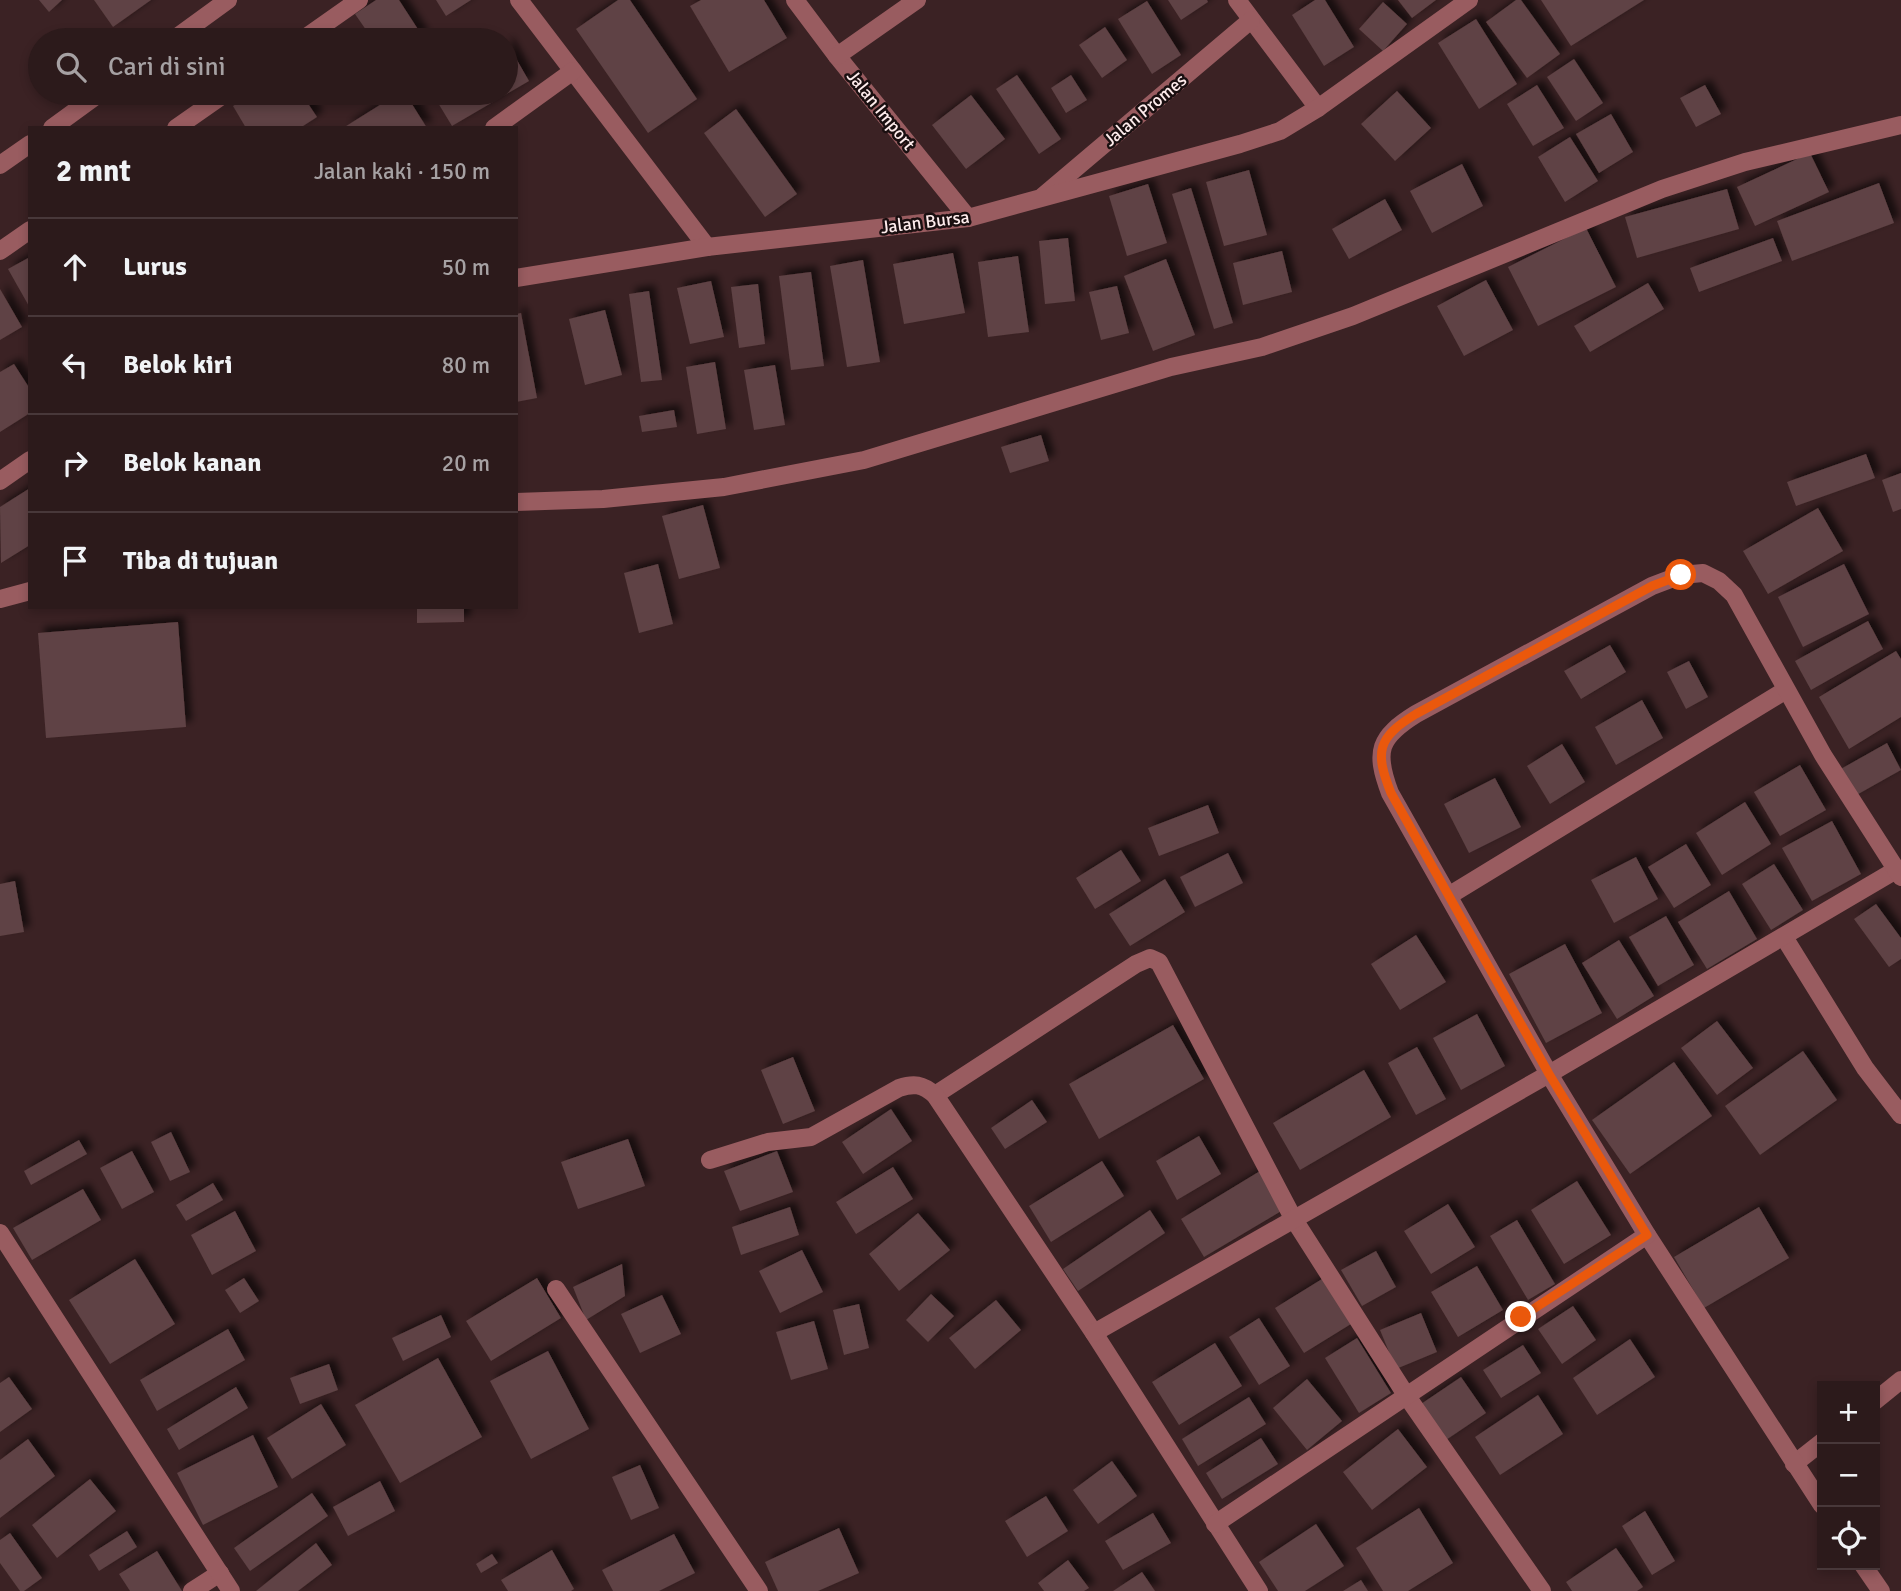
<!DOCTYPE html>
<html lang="id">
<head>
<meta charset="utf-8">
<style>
	body { margin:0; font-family:Signika,sans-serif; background:#342324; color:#f1f3f6 }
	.controls { position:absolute; right:21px; bottom:21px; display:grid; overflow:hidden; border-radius:0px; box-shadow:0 4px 10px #0003 }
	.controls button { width:63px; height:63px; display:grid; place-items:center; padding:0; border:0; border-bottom:2px solid #48383a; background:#2c1a1b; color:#f1f3f6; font:35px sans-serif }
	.stop { position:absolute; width:21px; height:21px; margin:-16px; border:5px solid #ea580c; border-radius:50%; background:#fff }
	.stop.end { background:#ea580c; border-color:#fff; box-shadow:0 2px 7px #0008 }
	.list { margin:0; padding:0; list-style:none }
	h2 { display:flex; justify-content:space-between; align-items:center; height:91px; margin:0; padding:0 28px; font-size:30px }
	h2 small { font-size:23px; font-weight:400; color:#a6a1a3 }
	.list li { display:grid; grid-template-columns:46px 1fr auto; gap:21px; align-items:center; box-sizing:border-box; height:98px; padding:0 28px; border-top:2px solid #48383a }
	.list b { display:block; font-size:26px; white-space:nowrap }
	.list em { font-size:23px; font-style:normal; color:#a6a1a3 }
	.icon { flex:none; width:38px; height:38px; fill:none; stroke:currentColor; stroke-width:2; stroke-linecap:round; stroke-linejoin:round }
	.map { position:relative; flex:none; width:1901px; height:1591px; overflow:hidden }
	.search { position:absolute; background:#2c1a1b; box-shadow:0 4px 10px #0003; left:28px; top:28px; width:490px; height:77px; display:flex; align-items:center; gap:18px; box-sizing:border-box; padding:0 24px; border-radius:38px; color:#a6a1a3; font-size:26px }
	.panel { position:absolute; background:#2c1a1b; box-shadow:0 4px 10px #0003; left:28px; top:126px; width:490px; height:483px; border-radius:0px }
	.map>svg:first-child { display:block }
	.building { fill:#5e4244; filter:url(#shadow) }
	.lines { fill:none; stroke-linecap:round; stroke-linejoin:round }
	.service { stroke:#995c60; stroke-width:18 }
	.minor { stroke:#995c60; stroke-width:18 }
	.route { stroke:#ea580c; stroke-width:9 }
	.labels { text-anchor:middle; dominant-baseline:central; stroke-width:5; stroke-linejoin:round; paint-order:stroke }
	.street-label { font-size:18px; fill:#feecec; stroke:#1a0f10 }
</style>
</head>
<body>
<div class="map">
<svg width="1901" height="1591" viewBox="0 0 1901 1591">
	<defs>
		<filter id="shadow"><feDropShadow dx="6" dy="-6" stdDeviation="3.5" flood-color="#0009"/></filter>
	</defs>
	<rect width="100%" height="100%" fill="#3b2224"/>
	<g class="building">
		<polygon points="39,0 62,0 49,12"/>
		<polygon points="94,0 151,0 113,27"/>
		<polygon points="376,0 399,0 423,37 419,40 373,40 355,14"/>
		<polygon points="436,0 471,0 446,16"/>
		<polygon points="618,0 630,0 697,99 648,133 576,29"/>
		<polygon points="701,0 764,0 787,38 729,72 690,6"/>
		<polygon points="1168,0 1207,0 1208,2 1181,20"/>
		<polygon points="1315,0 1325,0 1354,47 1324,66 1292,15"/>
		<polygon points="1398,0 1436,0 1412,18"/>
		<polygon points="1516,0 1521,0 1560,54 1527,78 1486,22"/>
		<polygon points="1541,0 1644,0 1571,46"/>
		<polygon points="1147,1 1181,55 1152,74 1118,19"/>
		<polygon points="1383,2 1407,24 1383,51 1359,29"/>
		<polygon points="1476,19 1517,84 1479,109 1438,43"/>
		<polygon points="1105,27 1127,60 1102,78 1079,45"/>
		<polygon points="506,41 529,81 452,126 432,93 506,93"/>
		<polygon points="1574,59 1603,103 1576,121 1547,77"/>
		<polygon points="1017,75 1061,139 1039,154 996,89"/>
		<polygon points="1071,75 1087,100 1066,113 1051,88"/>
		<polygon points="1537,85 1564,128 1533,146 1507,104"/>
		<polygon points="1705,85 1721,114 1696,127 1680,98"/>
		<polygon points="1397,91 1431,128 1395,161 1361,124"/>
		<polygon points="254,93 301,93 317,117 300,128 246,128 233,106"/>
		<polygon points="399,93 405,93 427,128 343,128"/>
		<polygon points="971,95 1005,139 966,169 932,125"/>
		<polygon points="736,109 797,194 765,217 704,133"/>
		<polygon points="1611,114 1633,152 1599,173 1576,134"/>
		<polygon points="1570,137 1598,181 1565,202 1538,157"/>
		<polygon points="1810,153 1829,192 1755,226 1737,187"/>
		<polygon points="1462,164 1483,206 1432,233 1410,191"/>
		<polygon points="1249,170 1267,235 1224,246 1206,182"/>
		<polygon points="1879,183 1894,223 1792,261 1777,221"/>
		<polygon points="1148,184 1167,243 1127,256 1109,196"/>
		<polygon points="1191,188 1233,323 1214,329 1172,194"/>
		<polygon points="1727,189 1739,229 1637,258 1625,217"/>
		<polygon points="1385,199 1402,230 1349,259 1332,229"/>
		<polygon points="1586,228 1616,287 1538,326 1508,267"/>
		<polygon points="1068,238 1075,301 1045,304 1039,241"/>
		<polygon points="1773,238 1782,261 1699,292 1690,268"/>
		<polygon points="1282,251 1292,292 1243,305 1233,263"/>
		<polygon points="953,253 965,313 904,324 893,264"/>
		<polygon points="1018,256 1029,332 988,337 978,262"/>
		<polygon points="30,257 30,308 8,269"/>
		<polygon points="1166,259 1195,335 1153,351 1124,276"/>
		<polygon points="863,260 880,362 847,367 830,266"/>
		<polygon points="811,272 824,366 791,370 779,276"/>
		<polygon points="1486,280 1513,330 1464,356 1437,306"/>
		<polygon points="711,281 724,337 690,344 677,288"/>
		<polygon points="1648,283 1664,309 1590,352 1574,326"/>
		<polygon points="758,284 765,344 739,348 731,287"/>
		<polygon points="1117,286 1129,333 1101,340 1089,292"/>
		<polygon points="0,289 22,327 0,340"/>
		<polygon points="649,291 662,380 641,382 629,294"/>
		<polygon points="605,310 622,375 585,385 569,319"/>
		<polygon points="521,313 537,398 516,402 516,314"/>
		<polygon points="715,362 726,429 697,434 686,367"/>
		<polygon points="14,364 30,389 30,413 0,432 0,372"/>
		<polygon points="775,365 785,425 754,430 744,370"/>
		<polygon points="674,410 677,427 642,432 639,416"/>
		<polygon points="1041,435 1049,461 1010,473 1001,447"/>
		<polygon points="1866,454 1875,478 1796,506 1787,482"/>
		<polygon points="1901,473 1901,509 1893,512 1882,480"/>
		<polygon points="30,488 30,545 1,563 0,507"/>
		<polygon points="703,505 720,568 679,579 662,516"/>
		<polygon points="1818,508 1843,551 1768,594 1743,551"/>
		<polygon points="658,564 673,624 639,633 624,573"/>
		<polygon points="1844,564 1869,614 1803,647 1778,597"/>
		<polygon points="417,607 464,607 464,622 417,623"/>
		<polygon points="1868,621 1883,649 1811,690 1795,661"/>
		<polygon points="178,622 186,727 46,738 38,633"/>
		<polygon points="1610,645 1626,672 1581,699 1564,671"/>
		<polygon points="1896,651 1901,659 1901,717 1849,749 1819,697"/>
		<polygon points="1689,661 1708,697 1686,709 1667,672"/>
		<polygon points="1642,700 1663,738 1616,765 1595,727"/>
		<polygon points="1887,743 1901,770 1853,797 1839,770"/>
		<polygon points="1562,744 1585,782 1550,804 1527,766"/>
		<polygon points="1800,765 1826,810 1780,836 1754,792"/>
		<polygon points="1495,778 1521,827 1469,853 1444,804"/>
		<polygon points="1745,802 1771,844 1722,875 1696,833"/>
		<polygon points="1208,805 1219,833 1159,856 1148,828"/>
		<polygon points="1832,821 1861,874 1812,901 1782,848"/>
		<polygon points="1686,844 1711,885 1674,908 1648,867"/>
		<polygon points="1121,850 1141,881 1095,909 1076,878"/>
		<polygon points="1228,853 1243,883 1195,907 1180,877"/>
		<polygon points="1636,857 1658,899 1614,923 1591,880"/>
		<polygon points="1774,864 1803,910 1771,930 1742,884"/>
		<polygon points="1165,879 1185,912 1130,946 1109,914"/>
		<polygon points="15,881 24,932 0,936 0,884"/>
		<polygon points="1729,891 1757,939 1707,969 1678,922"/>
		<polygon points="1876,904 1901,938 1901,959 1889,967 1854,919"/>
		<polygon points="1666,916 1694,965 1658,986 1629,937"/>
		<polygon points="1416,935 1446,982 1400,1010 1371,964"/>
		<polygon points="1619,940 1654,996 1617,1019 1582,963"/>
		<polygon points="1565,944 1602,1013 1546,1043 1509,974"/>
		<polygon points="1477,1014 1505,1066 1461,1090 1433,1038"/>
		<polygon points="1717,1021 1753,1068 1717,1095 1681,1048"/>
		<polygon points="1173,1025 1204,1079 1099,1139 1069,1084"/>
		<polygon points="1417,1047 1446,1099 1416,1115 1388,1063"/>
		<polygon points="1803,1051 1837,1100 1760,1155 1725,1106"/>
		<polygon points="793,1057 815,1111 783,1124 761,1070"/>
		<polygon points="1674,1062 1712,1116 1630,1174 1592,1120"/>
		<polygon points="1364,1070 1391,1117 1300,1170 1273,1123"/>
		<polygon points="1032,1100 1047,1122 1005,1149 991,1128"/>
		<polygon points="891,1109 912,1141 863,1174 842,1142"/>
		<polygon points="171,1132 190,1172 170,1181 151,1142"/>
		<polygon points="1199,1136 1221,1174 1177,1200 1156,1161"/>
		<polygon points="628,1139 645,1186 578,1209 561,1162"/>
		<polygon points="79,1140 87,1154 31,1185 24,1171"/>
		<polygon points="132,1151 154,1192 122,1209 100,1168"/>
		<polygon points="777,1151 793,1192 740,1211 724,1171"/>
		<polygon points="1102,1161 1124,1196 1051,1242 1029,1206"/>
		<polygon points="893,1167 913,1199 856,1234 836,1202"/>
		<polygon points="1260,1171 1283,1210 1204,1257 1181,1219"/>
		<polygon points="1577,1181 1611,1235 1564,1264 1531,1210"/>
		<polygon points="213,1183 223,1200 186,1221 176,1205"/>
		<polygon points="83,1189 101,1220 32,1260 13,1228"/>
		<polygon points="1448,1204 1475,1247 1431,1274 1404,1231"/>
		<polygon points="790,1207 799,1235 741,1255 732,1227"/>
		<polygon points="1759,1207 1789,1258 1704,1308 1674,1257"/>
		<polygon points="1150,1210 1165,1233 1078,1291 1063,1269"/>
		<polygon points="235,1211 256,1251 212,1275 191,1235"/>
		<polygon points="918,1213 950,1250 899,1291 869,1254"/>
		<polygon points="1517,1220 1555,1284 1528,1300 1490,1236"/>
		<polygon points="802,1250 823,1292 780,1313 759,1271"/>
		<polygon points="1376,1251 1396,1287 1362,1306 1341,1270"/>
		<polygon points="135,1259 175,1324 110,1364 69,1300"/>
		<polygon points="622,1264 625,1296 586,1320 573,1287"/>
		<polygon points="1477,1266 1503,1310 1458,1337 1431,1292"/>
		<polygon points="244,1278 259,1301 240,1313 225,1290"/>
		<polygon points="537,1278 561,1318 491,1361 466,1321"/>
		<polygon points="1322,1279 1351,1324 1304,1353 1275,1308"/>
		<polygon points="931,1294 954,1316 928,1342 906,1320"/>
		<polygon points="662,1295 681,1334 640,1353 621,1314"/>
		<polygon points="996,1300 1021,1330 975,1369 949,1338"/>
		<polygon points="859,1304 869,1348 844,1355 833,1310"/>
		<polygon points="1573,1306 1596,1340 1562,1364 1538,1329"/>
		<polygon points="1421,1313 1437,1352 1396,1369 1380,1330"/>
		<polygon points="441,1315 451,1337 403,1361 392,1338"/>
		<polygon points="1259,1318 1290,1366 1259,1385 1229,1337"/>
		<polygon points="814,1321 828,1369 791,1380 776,1332"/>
		<polygon points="228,1329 245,1360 157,1411 140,1380"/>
		<polygon points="1357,1338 1391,1393 1359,1413 1325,1358"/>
		<polygon points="1630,1339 1655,1377 1597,1415 1573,1378"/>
		<polygon points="1215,1343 1242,1386 1179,1425 1152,1382"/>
		<polygon points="1523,1345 1541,1373 1501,1398 1483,1370"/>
		<polygon points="548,1351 589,1429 531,1459 490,1381"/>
		<polygon points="438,1358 482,1437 400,1483 355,1405"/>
		<polygon points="329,1364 338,1390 300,1404 290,1378"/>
		<polygon points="9,1377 32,1409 0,1432 0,1383"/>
		<polygon points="1461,1377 1486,1413 1443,1442 1418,1406"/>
		<polygon points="1307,1379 1342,1421 1307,1450 1273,1408"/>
		<polygon points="236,1387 248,1408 179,1450 167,1429"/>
		<polygon points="1538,1395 1563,1434 1500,1475 1475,1437"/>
		<polygon points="1249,1397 1266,1424 1198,1466 1182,1439"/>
		<polygon points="321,1404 346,1445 292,1479 267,1438"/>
		<polygon points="1398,1429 1427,1467 1372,1510 1343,1472"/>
		<polygon points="253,1435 278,1487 203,1525 177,1473"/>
		<polygon points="1261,1438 1278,1464 1222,1499 1206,1473"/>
		<polygon points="28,1439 55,1476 0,1518 0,1460"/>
		<polygon points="1112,1461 1137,1496 1098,1524 1073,1490"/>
		<polygon points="640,1465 659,1508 631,1520 612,1477"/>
		<polygon points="90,1479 116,1511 57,1558 32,1525"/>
		<polygon points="380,1481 395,1511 348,1536 333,1507"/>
		<polygon points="312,1493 328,1516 250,1571 234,1548"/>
		<polygon points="1046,1496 1068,1531 1027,1557 1005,1521"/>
		<polygon points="1419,1508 1453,1563 1408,1591 1383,1591 1356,1548"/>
		<polygon points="1645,1511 1675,1561 1652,1575 1622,1526"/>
		<polygon points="1153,1513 1171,1543 1123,1570 1105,1541"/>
		<polygon points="1316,1524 1344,1566 1305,1591 1278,1591 1259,1562"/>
		<polygon points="839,1528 859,1573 818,1591 778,1591 765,1562"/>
		<polygon points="127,1531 137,1547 99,1571 89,1555"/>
		<polygon points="10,1533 42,1578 24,1591 20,1591 0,1563 0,1540"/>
		<polygon points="674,1534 695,1573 659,1591 613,1591 602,1570"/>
		<polygon points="316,1543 332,1565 298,1591 256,1591"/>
		<polygon points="1616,1548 1643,1587 1637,1591 1572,1591 1566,1582"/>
		<polygon points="552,1550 574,1589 571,1591 508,1591 501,1580"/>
		<polygon points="157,1551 182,1591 130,1591 119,1574"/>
		<polygon points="492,1554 498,1563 481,1573 476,1564"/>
		<polygon points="1068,1560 1089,1588 1084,1591 1044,1591 1038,1583"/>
		<polygon points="1142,1572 1155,1591 1113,1591"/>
		<polygon points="1361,1580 1368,1591 1343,1591"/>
	</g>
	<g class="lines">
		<polyline class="service" points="192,1591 220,1573"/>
		<g class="minor">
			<polyline points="519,0 707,247"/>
			<polyline points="795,0 837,56 968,218"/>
			<polyline points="1237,0 1318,108"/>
			<polyline points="173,40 228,0"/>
			<polyline points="302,40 359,0"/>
			<polyline points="837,56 917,0"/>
			<polyline points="52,128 100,93"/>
			<polyline points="176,128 226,93"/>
			<polyline points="494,128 573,71"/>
			<polyline points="0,165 30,144"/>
			<polyline points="1043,196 1251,20"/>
			<polyline points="0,251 30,230"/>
			<polyline points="516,278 707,247 968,218 1240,144 1280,131 1318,108 1469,0"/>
			<polyline points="0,481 30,460"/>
			<polyline points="516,502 603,499 724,487 864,460 1171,367 1262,347 1353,316 1662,189 1745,162 1901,125"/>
			<polyline points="0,599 30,591"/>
			<polyline points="1450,895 1786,690"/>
			<polyline points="1784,937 1865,1068 1901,1115"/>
			<polyline points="935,1095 1136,964 1150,958 1159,962 1293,1218 1406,1395 1542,1591"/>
			<path d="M710,1160L768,1142L811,1137L899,1088C914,1083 922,1084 935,1095L1094,1333L1259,1591"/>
			<polyline points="0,1233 231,1591"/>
			<polyline points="556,1289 759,1591"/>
			<polyline points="1094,1333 1549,1074 1896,870"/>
			<polyline points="1875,1401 1901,1380"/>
			<polyline points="1794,1464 1822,1442"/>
			<path d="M1822,1505L1647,1235L1549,1074L1390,793C1374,751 1379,737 1416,714L1652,586L1681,575L1703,573L1719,581L1734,595L1823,755L1901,877"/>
			<polyline points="1215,1524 1647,1235"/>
			<polyline points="1863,1565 1881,1591"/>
		</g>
	</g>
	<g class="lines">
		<path class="route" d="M1521,1317L1647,1235L1549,1074L1391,793C1374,751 1378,737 1416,714L1652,586L1681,575"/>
	</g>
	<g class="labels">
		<g class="street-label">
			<text transform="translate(881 110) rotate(51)">Jalan Import</text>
			<text transform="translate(1145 110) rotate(-40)">Jalan Promes</text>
			<text transform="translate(925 222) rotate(-7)">Jalan Bursa</text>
		</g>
	</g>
</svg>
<div class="controls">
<button>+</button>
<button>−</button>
<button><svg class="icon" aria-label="locate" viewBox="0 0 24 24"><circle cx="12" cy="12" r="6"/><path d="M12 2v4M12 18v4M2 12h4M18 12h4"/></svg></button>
</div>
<div class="stop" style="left:1681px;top:575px"></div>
<div class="stop end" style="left:1521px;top:1317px"></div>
<div class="search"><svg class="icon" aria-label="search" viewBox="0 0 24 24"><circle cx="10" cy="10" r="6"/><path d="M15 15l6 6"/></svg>Cari di sini</div>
<section class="panel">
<h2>2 mnt<small>Jalan kaki · 150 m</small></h2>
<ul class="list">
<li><svg class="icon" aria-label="ahead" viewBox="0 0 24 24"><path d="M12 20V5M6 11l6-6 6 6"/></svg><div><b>Lurus</b></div><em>50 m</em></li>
<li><svg class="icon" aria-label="left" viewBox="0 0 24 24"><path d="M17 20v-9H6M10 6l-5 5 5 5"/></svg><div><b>Belok kiri</b></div><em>80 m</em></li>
<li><svg class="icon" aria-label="right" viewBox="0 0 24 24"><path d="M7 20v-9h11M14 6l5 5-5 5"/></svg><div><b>Belok kanan</b></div><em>20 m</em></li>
<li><svg class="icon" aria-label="arrive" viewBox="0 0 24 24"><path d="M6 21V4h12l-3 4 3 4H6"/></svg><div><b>Tiba di tujuan</b></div></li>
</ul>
</section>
</div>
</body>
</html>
